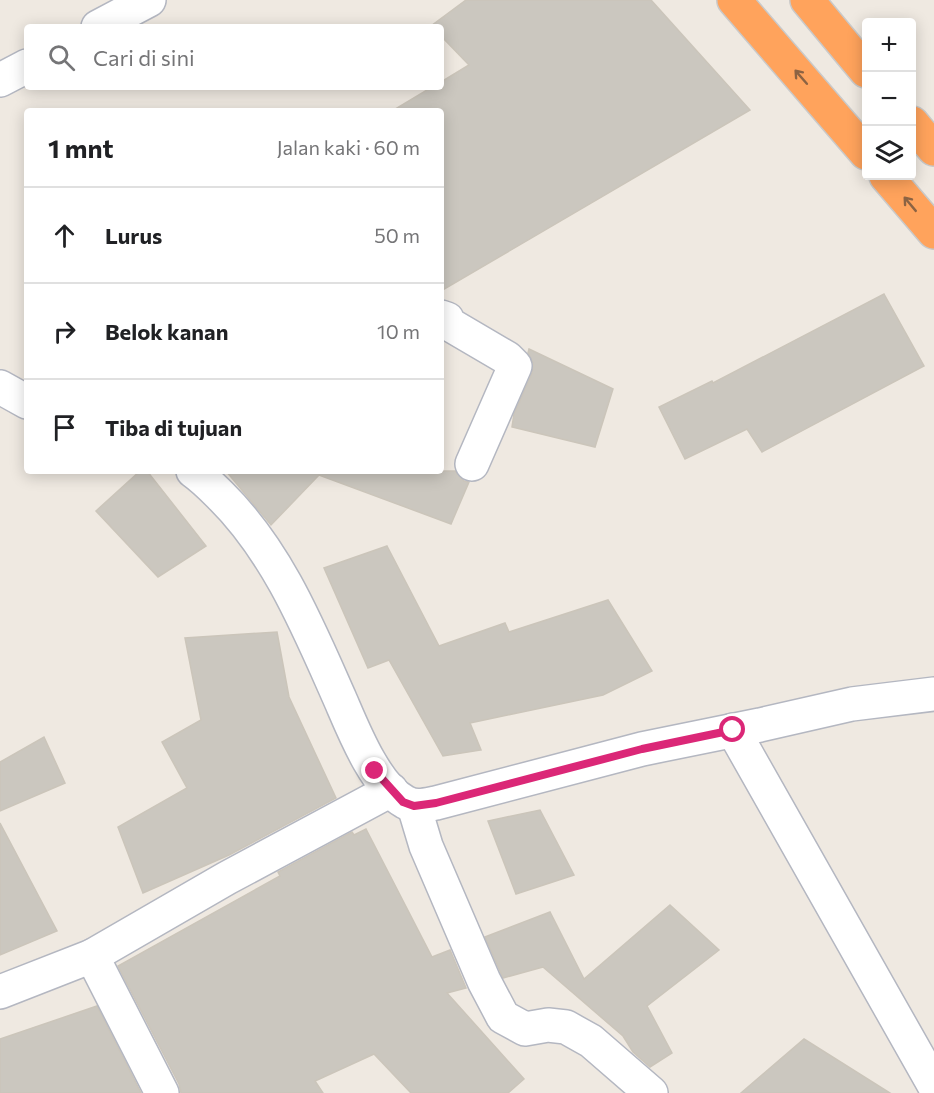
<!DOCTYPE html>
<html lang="id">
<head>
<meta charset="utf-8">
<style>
	body { margin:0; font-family:Commissioner,sans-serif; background:#f2f2f2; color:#202124 }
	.controls { position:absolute; right:18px; top:18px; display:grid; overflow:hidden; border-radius:6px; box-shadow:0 3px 15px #0003 }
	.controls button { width:54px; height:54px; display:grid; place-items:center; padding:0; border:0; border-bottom:2px solid #e0e0e0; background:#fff; color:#202124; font:30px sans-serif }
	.stop { position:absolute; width:18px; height:18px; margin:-14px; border:4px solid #db2777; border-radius:50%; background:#fff }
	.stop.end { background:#db2777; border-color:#fff; box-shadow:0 2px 6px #0008 }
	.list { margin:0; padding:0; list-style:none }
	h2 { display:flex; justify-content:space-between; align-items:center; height:78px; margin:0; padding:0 24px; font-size:26px }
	h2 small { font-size:20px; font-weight:400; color:#757577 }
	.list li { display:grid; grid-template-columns:39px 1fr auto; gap:18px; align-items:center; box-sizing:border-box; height:96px; padding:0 24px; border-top:2px solid #e0e0e0 }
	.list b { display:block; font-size:22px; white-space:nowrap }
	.list em { font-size:20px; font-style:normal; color:#757577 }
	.icon { flex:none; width:33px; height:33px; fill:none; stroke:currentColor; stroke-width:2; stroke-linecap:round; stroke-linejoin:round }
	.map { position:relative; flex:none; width:934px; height:1093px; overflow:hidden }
	.search { position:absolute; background:#fff; box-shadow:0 3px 15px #0003; left:24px; top:24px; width:420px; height:66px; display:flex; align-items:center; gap:15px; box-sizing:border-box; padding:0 21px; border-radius:6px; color:#757577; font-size:22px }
	.panel { position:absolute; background:#fff; box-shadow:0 3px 15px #0003; left:24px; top:108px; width:420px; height:366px; border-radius:6px }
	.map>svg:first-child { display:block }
	.building { fill:#cbc7bf; stroke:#cbc5ba; stroke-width:1.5 }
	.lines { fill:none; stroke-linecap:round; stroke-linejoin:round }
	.street-casing { stroke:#b4b7c1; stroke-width:36 }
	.highway-casing { stroke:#c9c9c9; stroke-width:36 }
	.street { stroke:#fff; stroke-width:33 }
	.highway { stroke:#ffa35c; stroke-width:33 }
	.oneway { stroke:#8c6343 }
	.route { stroke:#db2777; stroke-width:8 }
</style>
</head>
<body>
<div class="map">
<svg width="934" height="1093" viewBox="0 0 934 1093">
	<rect width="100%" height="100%" fill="#efe9e1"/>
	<g class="building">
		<polygon points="466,0 651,0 750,110 441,291 441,111 392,111 432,87 441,87 441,82 469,65 441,36 441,27 431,26"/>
		<polygon points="884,294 924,366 762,452 747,429 685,459 659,407 712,381 713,383"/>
		<polygon points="529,349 613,389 595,447 512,427 514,414 532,373 533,363 528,353"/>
		<polygon points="140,471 147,471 206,546 158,577 96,511"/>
		<polygon points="226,471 455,471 464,481 469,482 451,524 319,475 271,525"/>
		<polygon points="387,546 439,646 505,623 509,632 608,600 652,671 603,695 470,723 481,750 443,756 389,660 368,668 324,568"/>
		<polygon points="277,632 289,697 336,798 229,855 143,893 118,827 187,788 162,742 201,720 185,638"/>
		<polygon points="44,737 65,783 0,811 0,762"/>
		<polygon points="540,810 574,875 516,894 488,821"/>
		<polygon points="0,823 57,931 0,955"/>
		<polygon points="366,829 432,957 450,950 466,988 447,993 524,1079 508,1093 411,1093 374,1054 315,1081 323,1093 181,1093 179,1084 118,966 280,876 278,872 352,832 354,835"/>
		<polygon points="670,905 719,950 647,1006 672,1053 650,1067 633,1052 623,1036 543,967 503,978 485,937 550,912 584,979"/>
		<polygon points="97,1006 141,1093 0,1093 0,1039"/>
		<polygon points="804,1039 890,1093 741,1093"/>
	</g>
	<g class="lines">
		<defs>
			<g id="street">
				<polyline points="98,27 149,0"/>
				<polyline points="0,80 27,66"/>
				<polyline points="441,317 447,319 449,324 507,358 515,366 472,464"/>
				<polyline points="0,387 27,402"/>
				<path d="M193,471C203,478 211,486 220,495C277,551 308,627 340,699C353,729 375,786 405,802C415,808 425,805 436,803L642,749L760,725L852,704L934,694"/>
				<polyline points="733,730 934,1085"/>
				<polyline points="414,806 426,846 484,981 503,1017 525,1029 548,1025 566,1027 591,1041 651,1093"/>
				<polyline points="92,956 162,1093"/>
				<polyline points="0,992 92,956 227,878 391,790"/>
			</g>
			<g id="highway">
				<polyline points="734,0 866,153"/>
				<polyline points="807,0 866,71"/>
				<polyline points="912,123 934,149"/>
				<polyline points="886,176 934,232"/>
			</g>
		</defs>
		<use href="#street" class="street-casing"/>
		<use href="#highway" class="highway-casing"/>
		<use href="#street" class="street"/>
		<use href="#highway" class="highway"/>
	</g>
	<defs><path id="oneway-shaft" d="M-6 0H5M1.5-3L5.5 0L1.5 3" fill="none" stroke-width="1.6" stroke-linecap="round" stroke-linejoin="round" transform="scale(1.5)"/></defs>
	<g class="oneway">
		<use href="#oneway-shaft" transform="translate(801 77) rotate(-131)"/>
		<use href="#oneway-shaft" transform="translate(910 204) rotate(-130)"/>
	</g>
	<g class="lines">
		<polyline class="route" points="375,771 403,802 414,806 436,803 642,749 733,730"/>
	</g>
</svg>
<div class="controls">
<button>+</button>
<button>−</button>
<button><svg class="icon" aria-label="layers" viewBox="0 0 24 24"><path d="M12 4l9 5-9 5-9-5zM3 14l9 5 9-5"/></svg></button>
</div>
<div class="stop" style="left:733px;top:730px"></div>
<div class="stop end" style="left:375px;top:771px"></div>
<div class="search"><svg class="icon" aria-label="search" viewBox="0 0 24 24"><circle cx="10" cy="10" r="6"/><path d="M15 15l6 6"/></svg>Cari di sini</div>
<section class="panel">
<h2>1 mnt<small>Jalan kaki · 60 m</small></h2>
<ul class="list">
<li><svg class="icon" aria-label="ahead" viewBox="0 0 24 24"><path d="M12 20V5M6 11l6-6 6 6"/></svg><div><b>Lurus</b></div><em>50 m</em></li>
<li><svg class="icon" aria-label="right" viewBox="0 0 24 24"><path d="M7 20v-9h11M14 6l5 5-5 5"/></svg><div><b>Belok kanan</b></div><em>10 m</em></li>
<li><svg class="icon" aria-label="arrive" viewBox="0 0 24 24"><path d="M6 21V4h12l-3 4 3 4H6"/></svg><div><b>Tiba di tujuan</b></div></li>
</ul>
</section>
</div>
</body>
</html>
